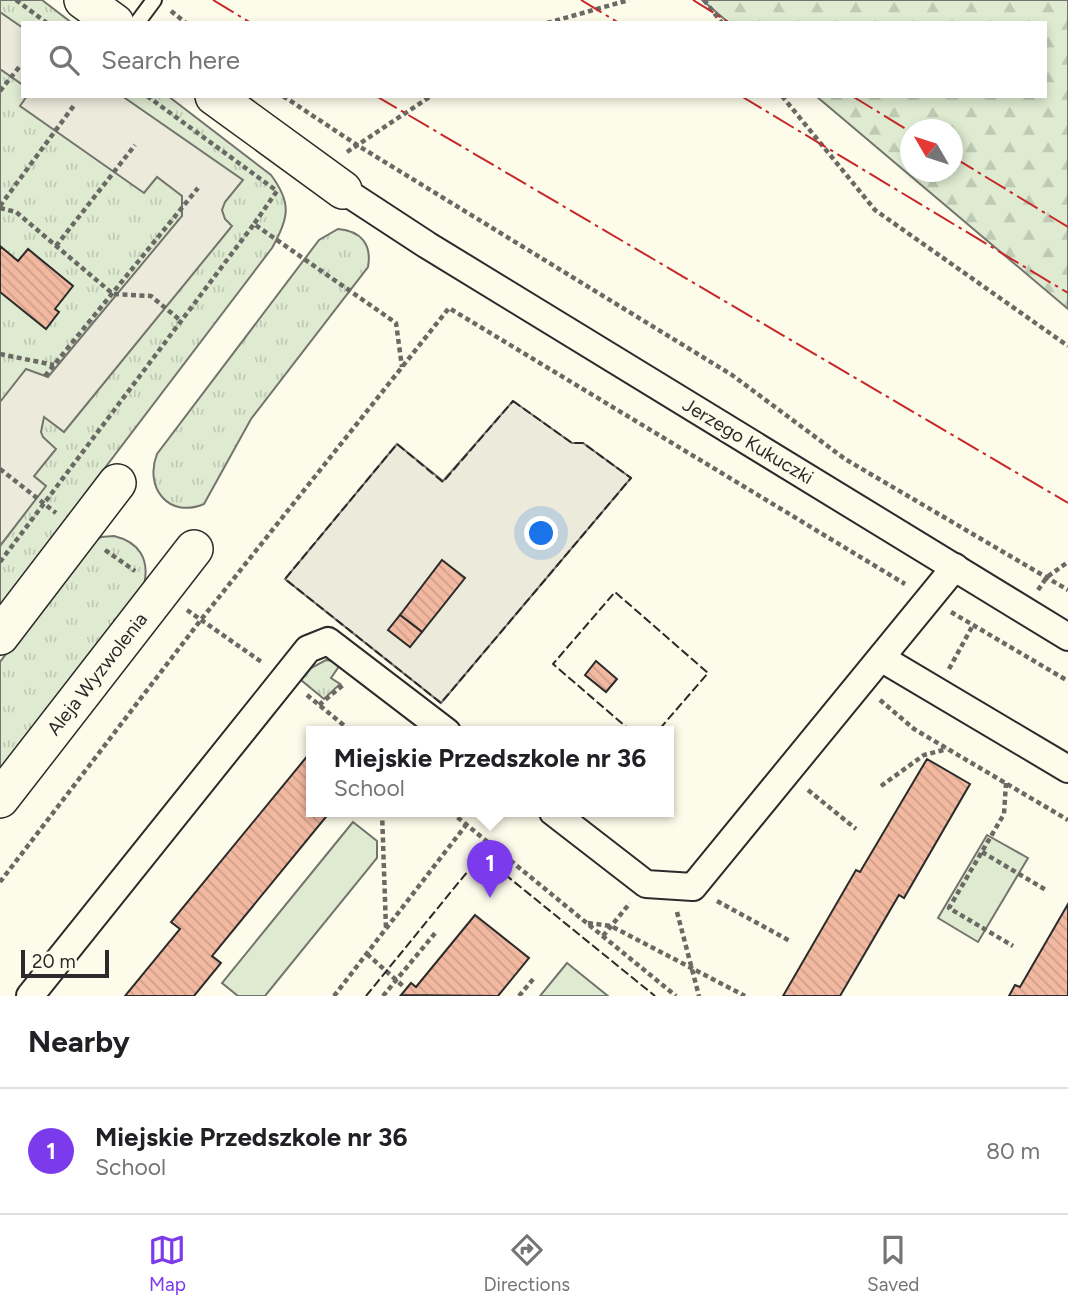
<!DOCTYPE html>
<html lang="en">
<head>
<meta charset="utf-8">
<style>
	body { margin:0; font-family:Figtree,sans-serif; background:#f2f2f2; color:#202124 }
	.compass { position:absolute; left:900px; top:119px; width:63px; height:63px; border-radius:50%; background:#fff; box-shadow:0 4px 10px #0003; rotate:309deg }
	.scale { position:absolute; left:21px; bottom:18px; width:88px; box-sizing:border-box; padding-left:7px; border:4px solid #2b2b2b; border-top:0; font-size:19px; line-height:24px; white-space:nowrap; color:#2b2b2b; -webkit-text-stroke:5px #fdfbea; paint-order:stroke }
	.you { position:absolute; left:542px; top:534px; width:24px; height:24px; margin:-18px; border:5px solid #fff; border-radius:50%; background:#1a73e8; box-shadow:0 0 0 10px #1a73e833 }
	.badge { display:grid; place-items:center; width:46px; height:46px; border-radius:50%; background:#7c3aed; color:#fff; font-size:23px; font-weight:700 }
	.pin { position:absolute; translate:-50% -58px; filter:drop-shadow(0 2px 4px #0008) }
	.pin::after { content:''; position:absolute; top:37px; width:24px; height:21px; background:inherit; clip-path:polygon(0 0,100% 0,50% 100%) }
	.popup { position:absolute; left:306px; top:726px; width:368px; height:91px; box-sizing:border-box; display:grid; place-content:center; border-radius:0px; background:#fff; filter:drop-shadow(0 2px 5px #0005); font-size:23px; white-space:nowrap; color:#757577 }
	.popup b { font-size:26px; color:#202124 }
	.popup::after { content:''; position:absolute; left:50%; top:100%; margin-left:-14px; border:14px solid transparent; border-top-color:#fff }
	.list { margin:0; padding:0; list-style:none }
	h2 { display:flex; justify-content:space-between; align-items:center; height:91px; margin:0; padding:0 28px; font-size:30px }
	h2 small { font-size:23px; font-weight:400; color:#757577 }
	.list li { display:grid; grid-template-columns:46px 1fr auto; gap:21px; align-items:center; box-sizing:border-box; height:126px; padding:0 28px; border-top:2px solid #e0e0e0 }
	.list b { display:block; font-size:26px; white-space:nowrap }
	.list p { margin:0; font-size:23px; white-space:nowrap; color:#757577 }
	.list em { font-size:23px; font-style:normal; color:#757577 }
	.icon { flex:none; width:38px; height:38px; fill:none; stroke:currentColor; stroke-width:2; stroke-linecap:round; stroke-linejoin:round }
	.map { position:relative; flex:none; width:1068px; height:996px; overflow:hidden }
	.search { position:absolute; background:#fff; box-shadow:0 4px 10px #0003; left:21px; right:21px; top:21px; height:77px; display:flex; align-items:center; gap:18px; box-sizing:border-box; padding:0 24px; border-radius:0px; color:#757577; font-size:26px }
	.sheet { height:217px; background:#fff }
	nav { display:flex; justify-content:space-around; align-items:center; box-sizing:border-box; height:98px; border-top:2px solid #e0e0e0; background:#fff; font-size:19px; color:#757577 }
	nav a { display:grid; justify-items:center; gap:4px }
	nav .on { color:#7c3aed }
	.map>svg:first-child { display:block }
	.grass { fill:url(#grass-tufts); stroke:#74746e; stroke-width:2 }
	.forest { fill:url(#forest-firs); stroke:#74746e; stroke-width:2; fill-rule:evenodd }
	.green { fill:#deebd1; stroke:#74746e; stroke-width:2 }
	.parking { fill:#eceadb; stroke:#74746e; stroke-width:2 }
	.building { fill:url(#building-back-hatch); stroke:#2b2b2b; stroke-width:2 }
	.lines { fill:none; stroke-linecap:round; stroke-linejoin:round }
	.lane-casing { stroke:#2b2b2b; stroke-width:18 }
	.street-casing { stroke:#2b2b2b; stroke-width:30 }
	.secondary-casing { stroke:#2b2b2b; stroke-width:40 }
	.path { stroke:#6a6964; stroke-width:4.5; stroke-dasharray:5 3.5; stroke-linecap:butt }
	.lane { stroke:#fdfbea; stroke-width:14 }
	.street { stroke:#fdfbea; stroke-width:26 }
	.secondary { stroke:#fdfbea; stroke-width:37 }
	.fence { stroke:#2b2b2b; stroke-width:2; stroke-dasharray:9 3.5; stroke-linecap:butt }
	.power { stroke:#c62828; stroke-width:2; stroke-dasharray:24 5 3.5 5; stroke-linecap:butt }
	.labels { text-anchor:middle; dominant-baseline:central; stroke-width:5; stroke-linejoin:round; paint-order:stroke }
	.street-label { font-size:19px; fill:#2b2b2b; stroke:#fdfbea }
</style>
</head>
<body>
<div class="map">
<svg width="1068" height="996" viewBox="0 0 1068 996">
	<defs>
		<pattern id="grass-tufts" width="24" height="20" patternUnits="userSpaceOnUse" patternTransform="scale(1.75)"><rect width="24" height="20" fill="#deebd1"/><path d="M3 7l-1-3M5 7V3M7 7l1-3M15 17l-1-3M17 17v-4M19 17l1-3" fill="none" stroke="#bfcab4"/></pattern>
		<pattern id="forest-firs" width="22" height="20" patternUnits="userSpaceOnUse" patternTransform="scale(1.75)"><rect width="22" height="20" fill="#deebd1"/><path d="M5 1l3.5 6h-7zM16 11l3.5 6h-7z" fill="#bfcab4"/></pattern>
		<pattern id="building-back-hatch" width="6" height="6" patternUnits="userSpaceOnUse" patternTransform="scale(1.75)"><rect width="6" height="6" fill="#f2b8a0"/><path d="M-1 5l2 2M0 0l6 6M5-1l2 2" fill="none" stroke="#d09e8a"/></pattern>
	</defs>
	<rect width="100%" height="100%" fill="#fdfbea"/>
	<g class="grass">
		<path d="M0,0H42L72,23H23V96H168L271,175C292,203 289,218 272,248L0,606Z"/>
		<path d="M338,229C361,231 372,244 368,267L251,419L204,504C168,519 144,487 157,454L319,240Z"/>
		<path d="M114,536C139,542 150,559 144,585L0,774V662L88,546L101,537Z"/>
		<polygon points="326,660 342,662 331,678 340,684 324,699 301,680 311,668"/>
	</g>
	<path class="forest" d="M702,0H1068V309L816,96H1045V23H729ZM911,130H953V172H911Z"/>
	<g class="green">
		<polygon points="353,822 377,841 377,858 265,996 238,996 222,983"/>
		<polygon points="987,835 1028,858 978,942 938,918"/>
		<polygon points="567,963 608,996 540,996"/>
	</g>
	<g class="parking">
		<polygon points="0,12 23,28 23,85 0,69"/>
		<polygon points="27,96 122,96 243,180 225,202 222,210 225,219 232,226 64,432 44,417 41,432 43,437 56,449 34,476 46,486 0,546 0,402 26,369 48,377 182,216 182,196 157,177 144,193 20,106"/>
		<polygon points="513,401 572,443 583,443 631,478 441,703 285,579 397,444 443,481"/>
	</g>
	<g class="building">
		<polygon points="0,246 18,261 28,249 73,286 55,309 59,312 46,329 0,292"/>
		<polygon points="442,560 465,578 422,632 400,615"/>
		<polygon points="400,615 422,632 410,647 388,630"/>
		<polygon points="596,661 617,679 606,692 585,675"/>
		<polygon points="309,754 312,755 312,812 330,812 212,956 221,963 194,996 125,996 180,929 171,922"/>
		<polygon points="927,759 970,784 904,898 899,895 840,996 783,996 856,870 860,872"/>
		<polygon points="1068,904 1068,996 1009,996 1015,985 1020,987"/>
		<polygon points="475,915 529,958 498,996 401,995 411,983 416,987"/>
	</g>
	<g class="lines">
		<defs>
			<polyline id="lane" points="137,23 154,0"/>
			<g id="street">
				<polyline points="343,190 427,245 1068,637"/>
				<polyline points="881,658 1068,769"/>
				<polyline points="553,812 646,884 693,887 955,567"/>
				<polyline points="30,996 308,649 328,641 447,732"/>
			</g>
			<g id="secondary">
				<polyline points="83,0 115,23"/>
				<polyline points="214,96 343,190"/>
				<polyline points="0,636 117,483"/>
				<polyline points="0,799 194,549"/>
			</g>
		</defs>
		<use href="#lane" class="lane-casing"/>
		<use href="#street" class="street-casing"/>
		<use href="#secondary" class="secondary-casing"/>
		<g class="path">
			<polyline points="16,0 47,23"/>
			<polyline points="704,0 722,23"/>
			<polyline points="171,11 186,23"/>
			<polyline points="547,23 629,0"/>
			<polyline points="0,91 20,66"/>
			<polyline points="147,96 277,191 254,224"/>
			<polyline points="283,96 357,145 732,375 845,459 1068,590"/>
			<polyline points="782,96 875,210 1068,346"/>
			<polyline points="347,152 431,96"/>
			<polyline points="0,206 75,104"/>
			<polyline points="0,208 16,212 113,294 151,296 181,321"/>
			<polyline points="56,246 135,145"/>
			<polyline points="0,354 54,365"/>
			<polyline points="45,376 198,188"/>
			<polyline points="0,469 56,513"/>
			<polyline points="105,550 135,571"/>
			<polyline points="0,562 254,224 396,323 402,367"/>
			<polyline points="1038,590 1047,577 1068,562"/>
			<polyline points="187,610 263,663"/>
			<polyline points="951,612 1068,681"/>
			<polyline points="949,669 973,625"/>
			<polyline points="307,695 352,732"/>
			<polyline points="880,700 914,729 1068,820"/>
			<polyline points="319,705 343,685"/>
			<polyline points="1006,783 1004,814 949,908 1013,946"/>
			<polyline points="881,786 924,755 947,749"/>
			<polyline points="808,790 856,829"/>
			<polyline points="382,812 386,929"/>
			<polyline points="451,812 676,996"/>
			<polyline points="982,852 1046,890"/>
			<polyline points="0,882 200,621 449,308 905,584"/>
			<polyline points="717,901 790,941"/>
			<polyline points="677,912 699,996"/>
			<polyline points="588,923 611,926 745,996"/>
			<polyline points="603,936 630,903"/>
			<polyline points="367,954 404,987"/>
			<polyline points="334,996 466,825"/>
			<polyline points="383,996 436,932"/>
			<polyline points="519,996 534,978"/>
		</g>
		<use href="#lane" class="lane"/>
		<use href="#street" class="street"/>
		<use href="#secondary" class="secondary"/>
		<g class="fence">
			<polygon points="513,401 572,443 583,443 631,478 441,703 285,579 397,444 443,482"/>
			<polyline points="632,732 553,664 615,592 708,673 657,732"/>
			<polyline points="366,996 481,855 655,996"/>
		</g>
		<g class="power">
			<polyline points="213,0 251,23"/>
			<polyline points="581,0 619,23"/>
			<polyline points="693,0 730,23"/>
			<polyline points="376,96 1068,503"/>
			<polyline points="741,96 1068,293"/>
			<polyline points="852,96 911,132"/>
			<polyline points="953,157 1068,227"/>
		</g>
	</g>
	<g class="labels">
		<g class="street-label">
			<text transform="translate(748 441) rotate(31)">Jerzego Kukuczki</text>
			<text transform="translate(97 674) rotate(-52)">Aleja Wyzwolenia</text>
		</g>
	</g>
</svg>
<svg class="compass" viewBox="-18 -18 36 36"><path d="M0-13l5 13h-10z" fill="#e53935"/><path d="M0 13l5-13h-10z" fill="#757577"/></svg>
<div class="scale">20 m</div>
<div class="you"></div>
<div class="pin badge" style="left:490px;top:898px">1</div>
<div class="popup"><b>Miejskie Przedszkole nr 36</b>School</div>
<div class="search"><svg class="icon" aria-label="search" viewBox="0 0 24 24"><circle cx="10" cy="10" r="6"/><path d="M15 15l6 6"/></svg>Search here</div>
</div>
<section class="sheet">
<h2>Nearby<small></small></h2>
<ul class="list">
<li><span class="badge">1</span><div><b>Miejskie Przedszkole nr 36</b><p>School</p></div><em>80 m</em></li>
</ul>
</section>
<nav>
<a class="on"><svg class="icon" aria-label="map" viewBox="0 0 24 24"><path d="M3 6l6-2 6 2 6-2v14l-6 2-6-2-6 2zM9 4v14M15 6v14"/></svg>Map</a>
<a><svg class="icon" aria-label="directions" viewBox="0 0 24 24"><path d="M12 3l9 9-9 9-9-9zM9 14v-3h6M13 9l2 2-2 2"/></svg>Directions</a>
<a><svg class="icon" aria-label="saved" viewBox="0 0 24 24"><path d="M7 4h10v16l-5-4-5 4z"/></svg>Saved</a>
</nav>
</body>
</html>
